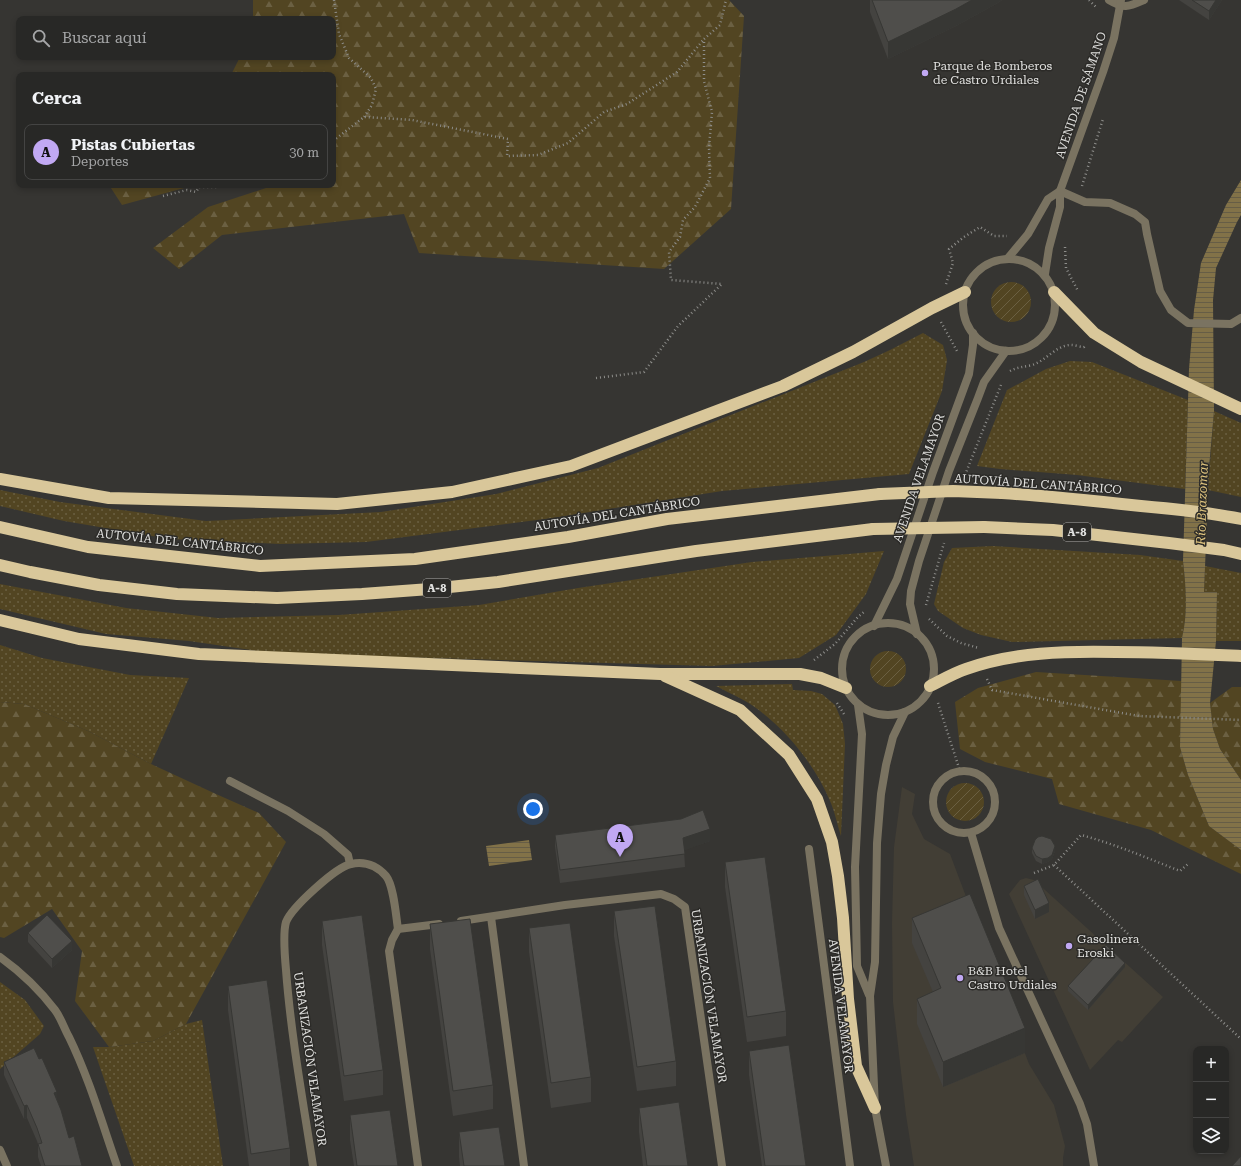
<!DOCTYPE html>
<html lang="es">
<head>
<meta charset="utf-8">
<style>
	body { margin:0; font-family:"Roboto Serif",serif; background:#343432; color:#f1f3f6 }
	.controls { position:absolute; right:12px; bottom:12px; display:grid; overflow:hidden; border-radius:8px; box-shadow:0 2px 6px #0003 }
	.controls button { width:36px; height:36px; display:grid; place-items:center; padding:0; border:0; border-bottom:1px solid #444443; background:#282826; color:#f1f3f6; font:20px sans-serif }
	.you { position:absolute; left:533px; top:809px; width:14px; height:14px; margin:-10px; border:3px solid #fff; border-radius:50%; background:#1a73e8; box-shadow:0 0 0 6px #1a73e833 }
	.badge { display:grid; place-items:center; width:26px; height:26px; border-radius:50%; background:#c1a8f3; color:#111; font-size:13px; font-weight:700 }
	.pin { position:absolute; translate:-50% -33px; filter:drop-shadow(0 1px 2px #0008) }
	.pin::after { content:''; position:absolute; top:21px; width:14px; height:12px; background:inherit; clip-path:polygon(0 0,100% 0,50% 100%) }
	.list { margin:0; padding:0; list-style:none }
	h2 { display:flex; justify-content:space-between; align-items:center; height:52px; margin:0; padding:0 16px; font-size:17px }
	h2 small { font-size:13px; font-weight:400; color:#a5a6a7 }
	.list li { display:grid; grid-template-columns:26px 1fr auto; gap:12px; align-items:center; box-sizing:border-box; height:56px; margin:0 8px 8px; padding:0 8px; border:1px solid #444443; border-radius:8px }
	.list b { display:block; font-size:15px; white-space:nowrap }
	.list p { margin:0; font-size:13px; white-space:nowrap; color:#a5a6a7 }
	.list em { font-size:13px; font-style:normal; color:#a5a6a7 }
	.icon { flex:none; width:22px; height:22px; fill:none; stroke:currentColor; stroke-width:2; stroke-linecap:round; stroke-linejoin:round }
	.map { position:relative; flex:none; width:1241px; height:1166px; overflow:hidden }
	.search { position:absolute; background:#282826; box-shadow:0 2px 6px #0003; left:16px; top:16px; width:320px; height:44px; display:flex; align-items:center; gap:10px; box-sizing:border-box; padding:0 14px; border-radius:8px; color:#a5a6a7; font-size:15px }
	.panel { position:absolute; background:#282826; box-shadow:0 2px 6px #0003; left:16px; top:72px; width:320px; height:116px; border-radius:8px }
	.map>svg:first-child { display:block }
	.built { fill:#423e35 }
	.grass { fill:url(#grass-dots) }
	.forest { fill:url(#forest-firs) }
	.garden { fill:url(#garden-furrows) }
	.water { fill:url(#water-rules) }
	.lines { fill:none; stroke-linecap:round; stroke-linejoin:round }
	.path { stroke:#8e8e8b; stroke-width:2.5; stroke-dasharray:1 3; stroke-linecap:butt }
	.service { stroke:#7a7361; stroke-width:8 }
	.minor { stroke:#7a7361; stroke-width:8 }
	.tertiary { stroke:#7a7361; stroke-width:8 }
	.motorway { stroke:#d9c79a; stroke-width:12 }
	.motorway-bridge { stroke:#d9c79a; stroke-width:12 }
	.wall { fill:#444340 }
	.shaded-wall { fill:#373734 }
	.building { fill:#4f4e4b; stroke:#373734 }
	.poi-dot { fill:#c1a8f3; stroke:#2c2b28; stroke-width:1.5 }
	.labels { text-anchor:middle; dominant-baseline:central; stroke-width:3; stroke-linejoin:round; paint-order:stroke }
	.shield { fill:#2c2b28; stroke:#abaaa8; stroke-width:1 }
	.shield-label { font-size:11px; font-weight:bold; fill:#e1e1df }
	.poi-label { font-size:12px; fill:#e1e1df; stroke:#2c2b28; text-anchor:start }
	.street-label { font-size:12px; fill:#e1e1df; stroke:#2c2b28 }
	.water-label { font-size:13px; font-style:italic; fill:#dec37e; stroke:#2c2b28 }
</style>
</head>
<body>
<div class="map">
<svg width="1241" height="1166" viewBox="0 0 1241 1166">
	<defs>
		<pattern id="grass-dots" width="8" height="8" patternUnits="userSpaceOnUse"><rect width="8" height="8" fill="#524522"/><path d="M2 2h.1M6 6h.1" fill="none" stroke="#6b6042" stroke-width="1.8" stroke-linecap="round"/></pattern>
		<pattern id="forest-firs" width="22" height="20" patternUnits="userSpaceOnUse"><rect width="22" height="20" fill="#524522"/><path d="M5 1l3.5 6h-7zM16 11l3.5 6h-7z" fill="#6b6042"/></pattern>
		<pattern id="garden-furrows" width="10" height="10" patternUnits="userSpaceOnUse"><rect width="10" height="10" fill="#524522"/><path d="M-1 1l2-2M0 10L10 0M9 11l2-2" fill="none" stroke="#6b6042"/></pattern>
		<pattern id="water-rules" width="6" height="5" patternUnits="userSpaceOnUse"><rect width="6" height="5" fill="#827248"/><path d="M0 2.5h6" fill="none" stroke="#665d46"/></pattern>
	</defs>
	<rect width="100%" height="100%" fill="#363532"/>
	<g class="built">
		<polygon points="902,787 915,794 912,814 924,839 950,854 1029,1064 1054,1105 1065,1146 1063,1158 1063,1166 914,1166 906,1115 893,1002 892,923 894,847"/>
		<polygon points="1026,878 1034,880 1163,997 1122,1042 1118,1040 1090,1070 1009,894 1020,880"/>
	</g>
	<g class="grass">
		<polygon points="923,333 943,345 947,360 942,391 909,474 722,491 552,518 366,542 280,544 170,539 64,521 0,506 0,490 60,502 206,521 381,512 496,494 598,468 864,362 890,350"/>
		<polygon points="1070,361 1092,362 1188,400 1185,489 1077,475 1000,469 977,466 1007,390 1046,369"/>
		<polygon points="1214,411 1241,423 1241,497 1208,490"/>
		<path d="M993,546L1140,555L1183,561C1186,587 1188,613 1182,638L1012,642L981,635L963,628L938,611L934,604L944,562L952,548Z"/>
		<polygon points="884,551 866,594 836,635 799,658 712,666 325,655 257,651 189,641 106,634 0,609 0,584 126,608 218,618 339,615 479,605 578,588 752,562"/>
		<polygon points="1205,566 1241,573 1241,641 1216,641 1217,592 1204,592"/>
		<polygon points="0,645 42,658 130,675 189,678 151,764 88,731 24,704 0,702"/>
		<path d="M792,684L793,690L811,691L822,694L835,705L843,724L845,744L841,836C837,824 835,812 830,801C815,765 787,731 756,708C744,699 729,693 716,686Z"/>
		<polygon points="0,982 25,1000 44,1026 40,1034 0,1069"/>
		<polygon points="202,1020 223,1166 134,1166 93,1047 109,1047 153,1041 186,1024"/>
	</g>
	<g class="forest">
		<polygon points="253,0 729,0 744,16 731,209 664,269 419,253 404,214 222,235 179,269 153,248 208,207 275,185 333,185 333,75 231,75 240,57 333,57 333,19 253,19"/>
		<polygon points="109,185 195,185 122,205"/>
		<polygon points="1036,672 1182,681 1180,747 1188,775 1209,826 1241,850 1241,874 1151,830 1059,804 1052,779 985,762 960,749 955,702 978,688"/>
		<polygon points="1232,687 1241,687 1241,780 1220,749 1213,729 1210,703"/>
		<polygon points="0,702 24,704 88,731 151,764 216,794 259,813 286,842 186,1024 153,1041 109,1047 75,1001 82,951 52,909 4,938 0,937"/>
	</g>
	<g class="garden">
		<circle cx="1011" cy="302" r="20"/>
		<circle cx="888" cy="669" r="18"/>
		<circle cx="965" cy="802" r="19"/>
	</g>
	<g class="water">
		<path d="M1241,180V215L1237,222L1216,268L1213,300L1214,411L1209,468L1204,592H1217L1216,641L1210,703L1213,729L1220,749L1241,780V850L1209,826L1188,775L1180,747L1182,638C1188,613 1186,587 1183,561L1189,369L1194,310L1201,263L1226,205Z"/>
		<polygon points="529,840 532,860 489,866 486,846"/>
	</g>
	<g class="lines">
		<g class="path">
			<polyline points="334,0 339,34 349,58 371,78 376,89 372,105 364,117"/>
			<polyline points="1089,0 1097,8"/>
			<polyline points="333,141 364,117 412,120 508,139 507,156 538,155 568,143 604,112 627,104 677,72 704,39"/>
			<polyline points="1082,186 1103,119"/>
			<polyline points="163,196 187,190 196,192 199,187 219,187 222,185"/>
			<polyline points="1065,247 1066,268 1078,291"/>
			<polyline points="946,284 953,263 949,249 964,237 980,227 994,236 1007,236"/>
			<polyline points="941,322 957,351 956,353"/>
			<path d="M1010,371C1017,367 1024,367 1032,365C1046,361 1056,345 1071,345C1075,345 1080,347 1084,347L1085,345"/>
			<polyline points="596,378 644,372 678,326 722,284 671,280 669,252 680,237 683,220 695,207 710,178 709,147 712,112 704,81 704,39 720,25 726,0"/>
			<polyline points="965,475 1001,385"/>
			<polyline points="926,605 944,543"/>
			<polyline points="929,619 947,636 961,643 979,648"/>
			<polyline points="814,660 835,644 857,618 865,611"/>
			<polyline points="987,679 992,690 1139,716 1241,720"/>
			<polyline points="837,703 844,714"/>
			<polyline points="938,703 960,771"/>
			<polyline points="1054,865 1241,1039"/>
			<path d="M1034,873L1054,865L1081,835C1115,844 1147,858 1180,871L1189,863"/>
		</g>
		<polyline class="service" points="230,781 288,811 324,834 348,855 350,864"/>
		<g class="minor">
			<path d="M1109,0C1124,9 1128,7 1144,0"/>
			<polyline points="1060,191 1085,202 1110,203 1135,214 1145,222 1147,234 1160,291 1171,310 1188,323 1231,324 1241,318"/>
			<circle cx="964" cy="802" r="31"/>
			<polyline points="971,833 999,928 1080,1104 1087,1124 1094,1166"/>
			<polyline points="809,849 850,1166"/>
			<polyline points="491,917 524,1166"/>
			<polyline points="461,921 565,905 661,894 674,899 685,907 722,1166"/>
			<polyline points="0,1150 7,1166"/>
			<path d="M313,1166C303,1101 291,1036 286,970C285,959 283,932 286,922C292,907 336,867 351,864C365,861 377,866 386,876C394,886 396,917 398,929"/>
			<polyline points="418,1166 389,951 392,940 398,929 439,924"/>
		</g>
		<g class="tertiary">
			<polyline points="1008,258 1028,234 1048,199 1060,191"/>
			<circle cx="1009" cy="305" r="46"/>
			<polyline points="1045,274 1049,248 1060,207 1060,191 1103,72 1114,38 1121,0"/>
			<circle cx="888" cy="669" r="46"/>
			<polyline points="874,626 897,579 933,472 969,374 973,345 973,333"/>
			<polyline points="917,634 910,604 911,591 919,561 949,471 978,398 984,382 1006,351"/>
			<polyline points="858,705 862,734 855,867 857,966 869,995"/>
			<path d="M0,957C21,972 39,989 55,1010C61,1018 64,1028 69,1037C89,1078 102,1123 117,1166"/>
			<polyline points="886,1166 875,1108 870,996 875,962 877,843 881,794 886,765 893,737 905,712"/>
		</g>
		<g class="motorway">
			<polyline points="1054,292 1094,333 1141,362 1241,409"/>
			<polyline points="0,479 109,498 337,504 452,492 571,466 783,386 853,352 932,308 965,292"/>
			<path d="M1002,493C1049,496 1095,501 1141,506C1175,509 1208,512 1241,519"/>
			<polyline points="0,527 88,547 260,566 415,559 568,537 667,519 880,494"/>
			<polyline points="984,527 1053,530 1169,543 1224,550 1241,554"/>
			<polyline points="0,565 30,572 99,585 177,594 277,598 362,594 430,589 498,582 696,551 873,529"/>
			<polyline points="0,620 79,639 199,654 660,674 800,674 821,678 846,688"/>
			<polyline points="665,676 740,710 789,755 817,799 832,842 838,876 843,918 848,999 856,1066 875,1108"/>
			<path d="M930,686C942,680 954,673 966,669C1014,652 1066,651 1116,652C1158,652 1199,654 1241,656"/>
		</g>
		<g class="motorway-bridge">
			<polyline points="880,494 953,491 1002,493"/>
			<polyline points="873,529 984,527"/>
		</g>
	</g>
	<g class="wall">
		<polygon points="870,0 1002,0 996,4 956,26 888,59 870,12"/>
		<polygon points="1179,0 1222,0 1209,20"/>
		<polygon points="681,819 710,841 684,850 685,867 560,883 555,847 555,835"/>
		<polygon points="1032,848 1055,851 1052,859 1048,862 1042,864 1036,861 1032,853"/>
		<polygon points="725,862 786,1011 786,1036 747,1042 725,887"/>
		<polygon points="1024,886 1049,912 1035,919 1024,895"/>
		<polygon points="614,911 676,1061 676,1086 637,1091 614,936"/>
		<polygon points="912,918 1025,1053 943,1087 917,1024 917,999 933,992 912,943"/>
		<polygon points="322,921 383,1070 383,1095 344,1101 322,945"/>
		<polygon points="430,924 493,1085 493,1109 453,1116 430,949"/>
		<polygon points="529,928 591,1077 591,1102 551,1108 529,952"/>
		<polygon points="28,933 72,950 52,968 28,942"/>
		<polygon points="1125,967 1088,1010 1068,991 1068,986"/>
		<polygon points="228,986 290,1148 290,1166 249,1166 228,1010"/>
		<polygon points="749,1051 806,1166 762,1166 749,1075"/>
		<polygon points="4,1062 57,1100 69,1138 82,1166 41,1166 38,1157 38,1144 37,1141 27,1118 24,1119 4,1075"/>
		<polygon points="639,1108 688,1166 643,1166 639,1132"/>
		<polygon points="350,1115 398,1166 354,1166 350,1140"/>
		<polygon points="459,1132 505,1166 460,1166 459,1157"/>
	</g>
	<g class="shaded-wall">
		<polygon points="972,0 1002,0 996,4 956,26 888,59 888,42"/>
		<polygon points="1216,0 1222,0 1209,20 1209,11"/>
		<polygon points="710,829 710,841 683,851 683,838"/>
		<polygon points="1055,846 1055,851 1052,859 1048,862 1042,864 1042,859"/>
		<polygon points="1049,903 1049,912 1035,919 1035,910"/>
		<polygon points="72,941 72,950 52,968 52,959"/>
		<polygon points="1125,963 1125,967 1088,1010 1088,1005"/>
		<polygon points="1025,1028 1025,1053 943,1087 943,1062"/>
		<polygon points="57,1092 57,1105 54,1093"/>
		<polygon points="27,1105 27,1118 24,1119 24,1106"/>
	</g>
	<g class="building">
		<polygon points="872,0 972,0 956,9 888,42"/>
		<polygon points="1192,0 1216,0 1209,11"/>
		<polygon points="703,810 710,829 683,838 685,854 560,870 555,835 681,819"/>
		<polygon points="1042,836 1051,839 1055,846 1052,855 1048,858 1042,859 1036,856 1032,848 1035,840 1038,837"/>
		<polygon points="765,857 786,1011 747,1017 725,862"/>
		<polygon points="1038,879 1049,903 1035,910 1024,886"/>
		<polygon points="970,894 1025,1028 943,1062 917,999 941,988 912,918"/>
		<polygon points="655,906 676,1061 637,1067 614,911"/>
		<polygon points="47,915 72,941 52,959 28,933"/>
		<polygon points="362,915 383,1070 344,1076 322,921"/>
		<polygon points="470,919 493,1085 453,1091 430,924"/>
		<polygon points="570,923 591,1077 551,1083 529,928"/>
		<polygon points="1106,945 1125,963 1088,1005 1068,986"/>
		<polygon points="267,980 290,1148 251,1154 228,986"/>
		<polygon points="789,1045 806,1166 765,1166 749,1051"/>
		<polygon points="34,1048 39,1059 42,1058 57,1092 54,1093 61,1110 69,1138 74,1136 82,1166 45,1166 38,1144 42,1143 37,1128 27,1105 24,1106 4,1062"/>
		<polygon points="679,1102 688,1166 647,1166 639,1108"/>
		<polygon points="390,1110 398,1166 357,1166 350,1115"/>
		<polygon points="499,1127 505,1166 464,1166 459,1132"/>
		<polygon points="1241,1156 1241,1166 1232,1166"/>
	</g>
	<g class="poi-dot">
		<circle cx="925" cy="73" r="4"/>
		<circle cx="1069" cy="946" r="4"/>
		<circle cx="960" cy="978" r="4"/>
	</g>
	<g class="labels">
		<g class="shield">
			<rect x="1063" y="523" width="28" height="18" rx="3"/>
			<rect x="423" y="579" width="28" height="18" rx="3"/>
		</g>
		<g class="shield-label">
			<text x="1077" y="532">A-8</text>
			<text x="437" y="588">A-8</text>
		</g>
		<g class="poi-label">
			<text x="933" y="66">Parque de Bomberos<tspan x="933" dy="14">de Castro Urdiales</tspan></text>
			<text x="1077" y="939">Gasolinera<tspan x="1077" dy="14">Eroski</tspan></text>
			<text x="968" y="971">B&amp;B Hotel<tspan x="968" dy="14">Castro Urdiales</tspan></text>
		</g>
		<g class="street-label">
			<text transform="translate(1081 95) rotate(-71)">AVENIDA DE SÁMANO</text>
			<text transform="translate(919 478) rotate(-71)">AVENIDA VELAMAYOR</text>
			<text transform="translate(1038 484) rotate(4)">AUTOVÍA DEL CANTÁBRICO</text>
			<text transform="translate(617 514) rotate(-9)">AUTOVÍA DEL CANTÁBRICO</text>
			<text transform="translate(180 542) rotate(6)">AUTOVÍA DEL CANTÁBRICO</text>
			<text transform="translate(709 996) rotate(81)">URBANIZACIÓN VELAMAYOR</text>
			<text transform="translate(841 1006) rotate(83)">AVENIDA VELAMAYOR</text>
			<text transform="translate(310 1059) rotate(82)">URBANIZACIÓN VELAMAYOR</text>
		</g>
		<g class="water-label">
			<text transform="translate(1202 503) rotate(-88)">Río Brazomar</text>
		</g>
	</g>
</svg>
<div class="controls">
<button>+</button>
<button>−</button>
<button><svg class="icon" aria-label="layers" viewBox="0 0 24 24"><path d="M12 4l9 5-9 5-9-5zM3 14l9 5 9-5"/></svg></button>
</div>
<div class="you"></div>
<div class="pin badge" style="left:620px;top:857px">A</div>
<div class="search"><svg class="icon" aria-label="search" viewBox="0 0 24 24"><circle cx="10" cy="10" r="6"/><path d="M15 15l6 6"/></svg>Buscar aquí</div>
<section class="panel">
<h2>Cerca<small></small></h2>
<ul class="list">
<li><span class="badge">A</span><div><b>Pistas Cubiertas</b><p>Deportes</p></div><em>30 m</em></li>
</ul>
</section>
</div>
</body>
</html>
